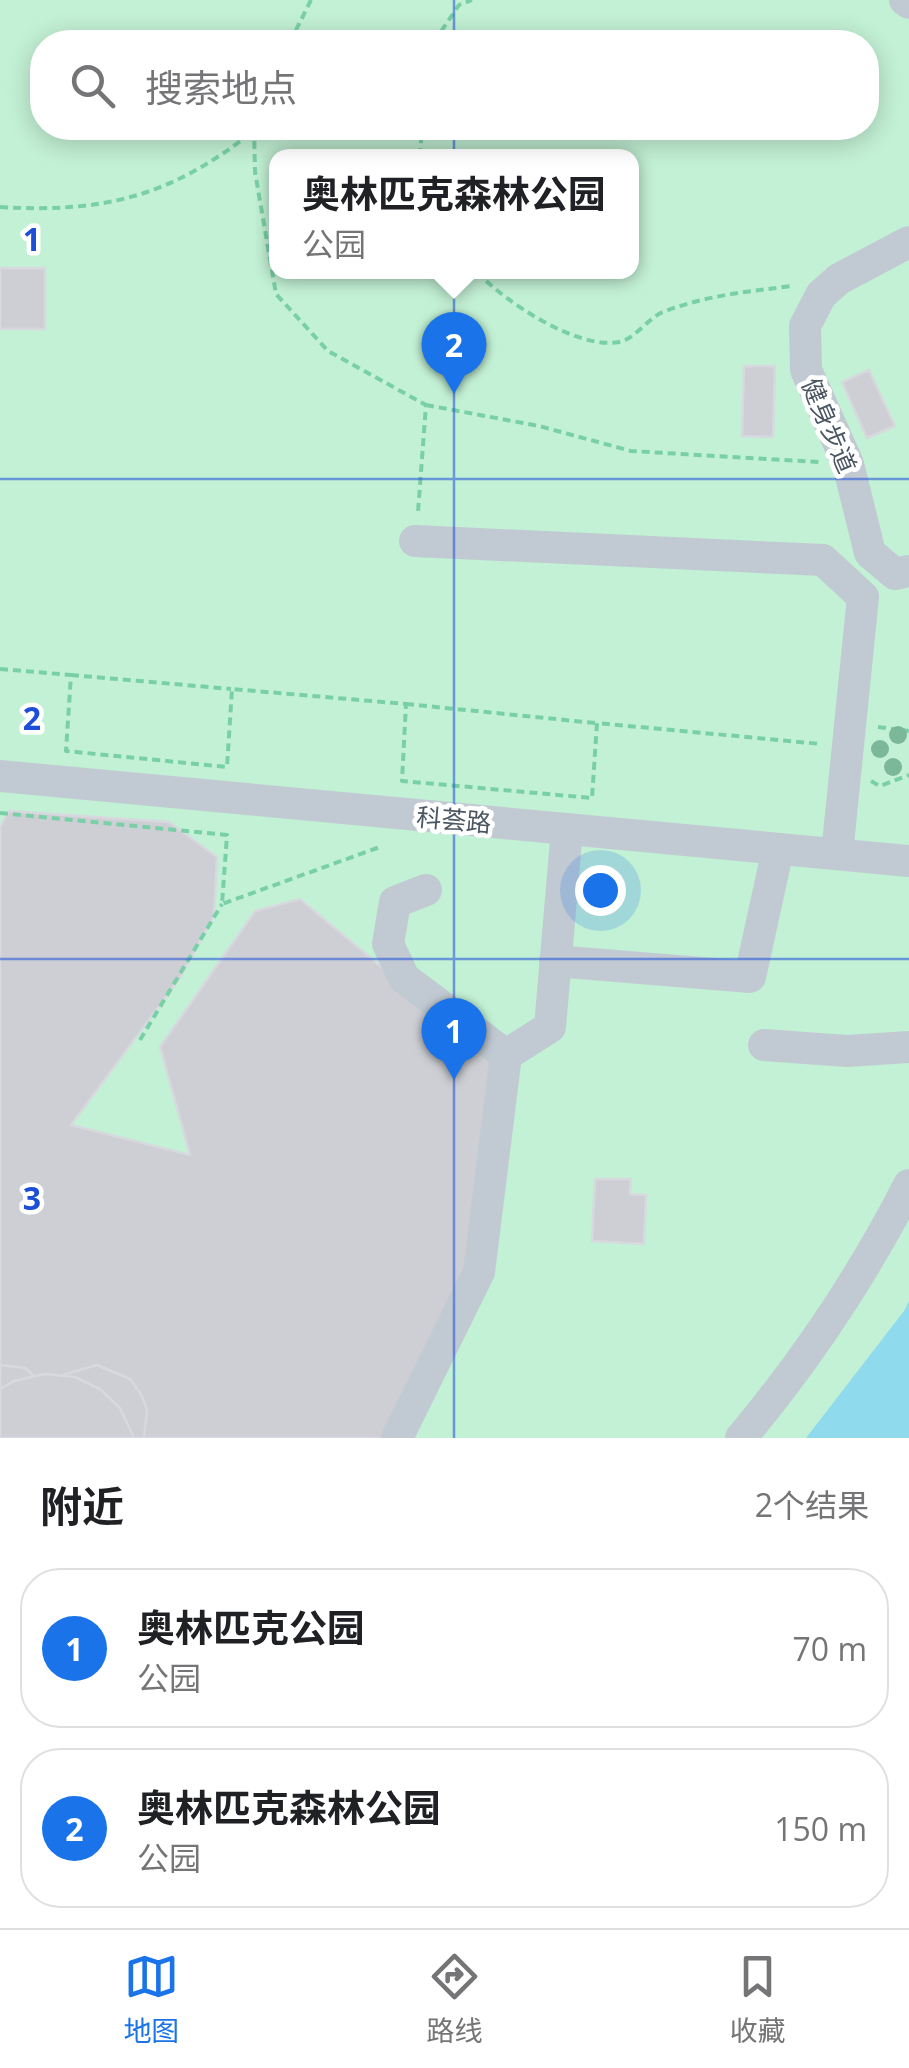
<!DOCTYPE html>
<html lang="zh">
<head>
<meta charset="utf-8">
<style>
	body { margin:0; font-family:"Open Sans","Noto Sans SC",sans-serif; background:#f2f2f2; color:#202124 }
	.you { position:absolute; left:600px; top:890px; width:35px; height:35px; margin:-25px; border:8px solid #fff; border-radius:50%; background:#1a73e8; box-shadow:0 0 0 15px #1a73e833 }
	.badge { display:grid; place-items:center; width:65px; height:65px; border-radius:50%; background:#1a73e8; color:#fff; font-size:32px; font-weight:700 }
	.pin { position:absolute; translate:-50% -82px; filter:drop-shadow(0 2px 5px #0008) }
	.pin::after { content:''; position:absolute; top:52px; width:35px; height:30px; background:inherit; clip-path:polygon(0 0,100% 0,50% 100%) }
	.popup { position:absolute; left:269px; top:149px; width:370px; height:130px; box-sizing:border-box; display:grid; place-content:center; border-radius:20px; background:#fff; filter:drop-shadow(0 2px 8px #0005); font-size:32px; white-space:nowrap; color:#757577 }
	.popup b { font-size:38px; color:#202124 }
	.popup::after { content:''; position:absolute; left:50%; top:100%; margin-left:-20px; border:20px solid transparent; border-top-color:#fff }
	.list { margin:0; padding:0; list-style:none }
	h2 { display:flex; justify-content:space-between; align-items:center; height:130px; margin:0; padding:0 40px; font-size:42px }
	h2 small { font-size:32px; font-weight:400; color:#757577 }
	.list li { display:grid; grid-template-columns:65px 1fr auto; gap:30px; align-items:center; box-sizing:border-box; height:160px; margin:0 20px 20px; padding:0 20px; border:2px solid #e0e0e0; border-radius:40px }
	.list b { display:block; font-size:38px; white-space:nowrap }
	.list p { margin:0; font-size:32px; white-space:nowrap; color:#757577 }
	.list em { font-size:32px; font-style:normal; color:#757577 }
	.icon { flex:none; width:55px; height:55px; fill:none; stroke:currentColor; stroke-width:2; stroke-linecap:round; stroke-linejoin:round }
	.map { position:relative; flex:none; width:909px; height:1438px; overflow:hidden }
	.search { position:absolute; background:#fff; box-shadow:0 5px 25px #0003; left:30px; right:30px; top:30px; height:110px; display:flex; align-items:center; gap:25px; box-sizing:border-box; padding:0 35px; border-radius:40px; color:#757577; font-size:38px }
	.sheet { height:490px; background:#fff }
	nav { display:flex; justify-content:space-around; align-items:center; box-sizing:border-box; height:140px; border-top:2px solid #e0e0e0; background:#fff; font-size:28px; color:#757577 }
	nav a { display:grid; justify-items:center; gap:5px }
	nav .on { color:#1a73e8 }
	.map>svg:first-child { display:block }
	.green { fill:#c3f1d5; fill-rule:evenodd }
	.water { fill:#90daee }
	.building { fill:#cdcfd5; stroke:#d7d9de; stroke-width:2.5 }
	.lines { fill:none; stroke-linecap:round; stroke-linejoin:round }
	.path { stroke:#7ad0a6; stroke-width:4; stroke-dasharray:8 5; stroke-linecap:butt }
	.minor { stroke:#c1cad2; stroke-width:32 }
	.tree { fill:#7bb799 }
	.grid { fill:none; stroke:#1d4ed8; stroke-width:2.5; stroke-opacity:0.55 }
	.labels { text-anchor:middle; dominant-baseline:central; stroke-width:9; stroke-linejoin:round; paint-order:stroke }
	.street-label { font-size:25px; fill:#4a5661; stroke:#fff }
	.grid-label { font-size:32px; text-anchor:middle; font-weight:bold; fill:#1d4ed8; stroke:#fff; stroke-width:9; stroke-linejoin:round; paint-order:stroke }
</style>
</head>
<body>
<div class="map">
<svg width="909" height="1438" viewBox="0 0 909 1438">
	<rect width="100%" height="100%" fill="#f5f3f3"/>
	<path class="green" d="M0,0H909V1438H0ZM42,42H866V128H42ZM276,156H632V272H276Z"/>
	<polygon class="water" points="909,1301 909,1438 806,1438 904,1311"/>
	<g class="building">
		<rect x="0" y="268" width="45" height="61"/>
		<polygon points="744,366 775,366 773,437 742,436"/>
		<polygon points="869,370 895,426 867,438 842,382"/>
		<polygon points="9,811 169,822 217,857 214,916 180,978 71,1125 190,1155 160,1047 255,911 300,899 515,1078 486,1278 409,1438 0,1438 0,827"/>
		<polygon points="595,1179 631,1179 630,1194 646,1195 644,1244 592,1241"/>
		<polygon points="0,1365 25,1368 52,1392 58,1409 55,1438 0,1438"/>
		<polygon points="97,1365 130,1379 141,1394 147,1410 144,1438 41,1438 41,1403 49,1387 62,1375"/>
		<polygon points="44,1374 75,1377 100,1389 120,1408 134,1438 0,1438 0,1389 14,1381"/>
	</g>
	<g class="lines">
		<g class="path">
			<polyline points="290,42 311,0"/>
			<polyline points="434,42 459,5 472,0"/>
			<polyline points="254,128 255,172 276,294 328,351 426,405 418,512"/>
			<polyline points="420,156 422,128"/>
			<path d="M0,207C103,213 169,197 251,133"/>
			<path d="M477,272C504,301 577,350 619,342C635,339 648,318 663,312C707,295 746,292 792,286"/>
			<polyline points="426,405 539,426 631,451 819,462"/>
			<polyline points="0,669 71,675 66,751 227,767 232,689 406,704 402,781 592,798 597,723 821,744"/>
			<polyline points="71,675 231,689"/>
			<polyline points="406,704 595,723"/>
			<polyline points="878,727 909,731"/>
			<polyline points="871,781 880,786 909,775"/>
			<polyline points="0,813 227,835 222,904 380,847"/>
			<polyline points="140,1040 222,904"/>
		</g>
		<g class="minor">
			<polyline points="905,0 909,3"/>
			<polyline points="909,242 839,279 821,295 805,326 806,370 848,464 870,553 895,574 909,571"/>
			<polyline points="415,541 823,560 863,597 837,854"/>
			<polyline points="0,776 909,861"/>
			<polyline points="555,961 750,977 778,849"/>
			<polyline points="764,1045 847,1051 909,1047"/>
			<polyline points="506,1055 550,1027 567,829"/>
			<polyline points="397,1438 479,1272 506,1055 404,978 388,944 395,902 426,890"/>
			<path d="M741,1438C808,1358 862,1277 909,1185"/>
		</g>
	</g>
	<g class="tree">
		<circle cx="898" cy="735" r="9"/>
		<circle cx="880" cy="749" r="9"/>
		<circle cx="893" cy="767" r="9"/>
	</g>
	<path class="grid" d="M454,0V42M454,128V1438M0,479H909M0,959H909"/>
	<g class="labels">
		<g class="street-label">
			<text transform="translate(830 425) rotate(67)">健身步道</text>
			<text transform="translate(454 819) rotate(5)">科荟路</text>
		</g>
	</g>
	<g class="grid-label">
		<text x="32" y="251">1</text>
		<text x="32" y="730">2</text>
		<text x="32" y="1210">3</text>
	</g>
</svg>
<div class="you"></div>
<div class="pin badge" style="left:454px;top:1080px">1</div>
<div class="pin badge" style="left:454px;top:394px">2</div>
<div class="popup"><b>奥林匹克森林公园</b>公园</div>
<div class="search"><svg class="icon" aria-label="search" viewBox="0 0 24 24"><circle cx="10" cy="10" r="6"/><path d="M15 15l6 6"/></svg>搜索地点</div>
</div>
<section class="sheet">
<h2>附近<small>2个结果</small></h2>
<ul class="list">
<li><span class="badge">1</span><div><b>奥林匹克公园</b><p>公园</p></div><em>70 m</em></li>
<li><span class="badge">2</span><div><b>奥林匹克森林公园</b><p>公园</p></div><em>150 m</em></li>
</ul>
</section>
<nav>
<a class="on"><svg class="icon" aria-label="map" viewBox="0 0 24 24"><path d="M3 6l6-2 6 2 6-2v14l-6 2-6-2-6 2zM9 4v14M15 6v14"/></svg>地图</a>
<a><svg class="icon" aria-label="directions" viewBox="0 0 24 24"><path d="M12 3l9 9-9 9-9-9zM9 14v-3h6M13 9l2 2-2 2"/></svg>路线</a>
<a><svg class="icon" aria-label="saved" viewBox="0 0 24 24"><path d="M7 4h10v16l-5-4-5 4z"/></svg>收藏</a>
</nav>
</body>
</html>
